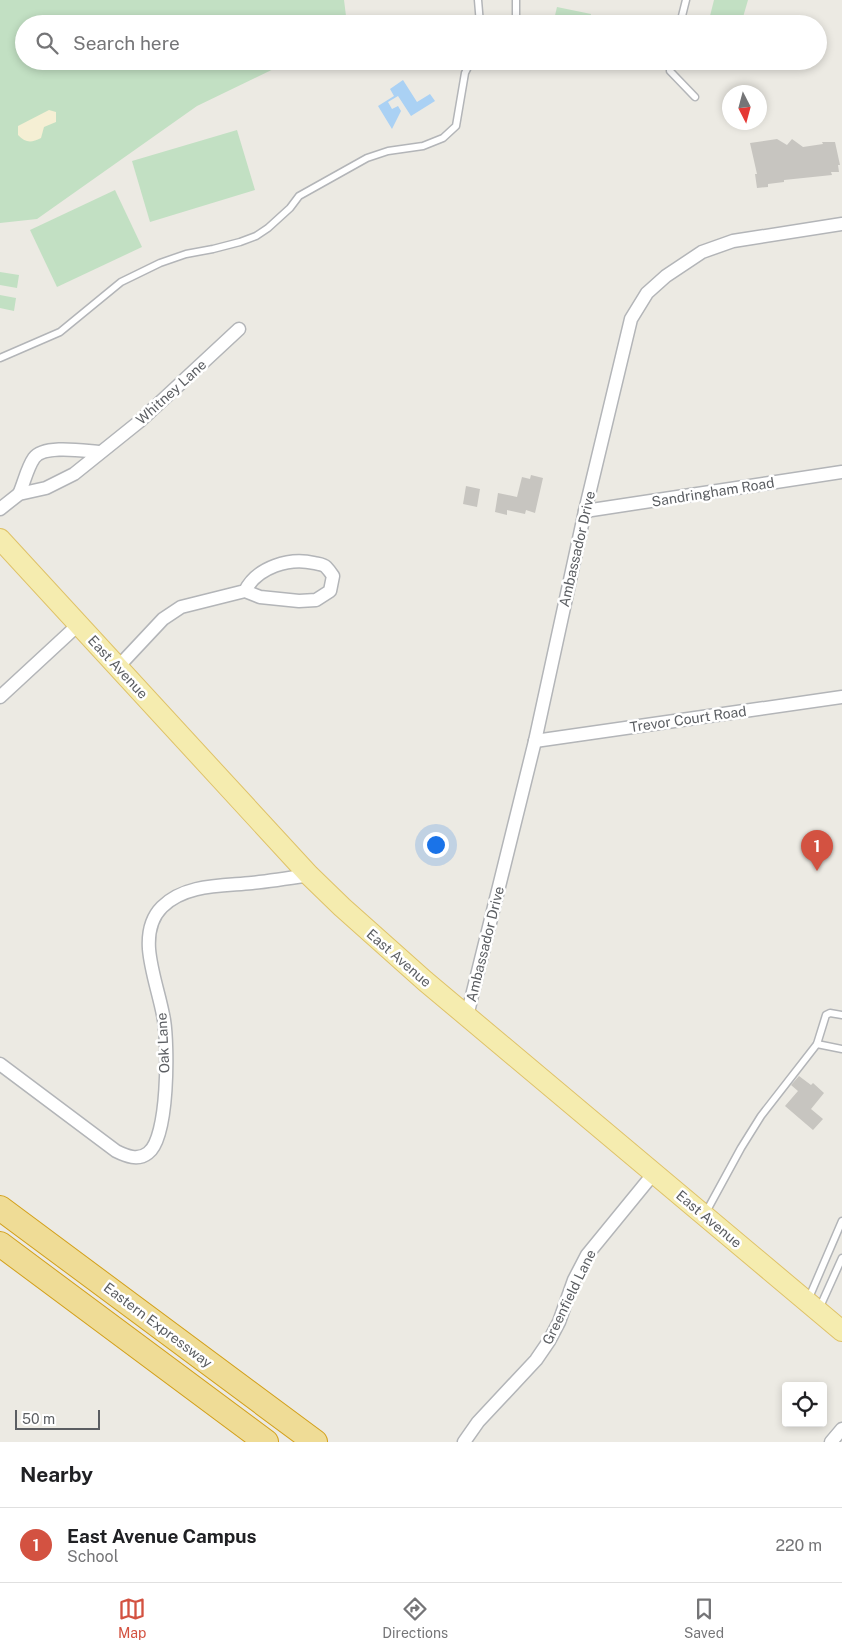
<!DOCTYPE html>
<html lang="en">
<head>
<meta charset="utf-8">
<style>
	body { margin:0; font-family:"Public Sans",sans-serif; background:#f2f2f2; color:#202124 }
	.controls { position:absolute; right:15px; bottom:15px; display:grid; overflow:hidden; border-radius:5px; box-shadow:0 2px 8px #0003 }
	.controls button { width:45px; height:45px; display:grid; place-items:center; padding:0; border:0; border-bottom:1px solid #e0e0e0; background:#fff; color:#202124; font:25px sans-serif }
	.compass { position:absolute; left:722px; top:85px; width:45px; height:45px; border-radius:50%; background:#fff; box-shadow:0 2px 8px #0003; rotate:174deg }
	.scale { position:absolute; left:15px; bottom:12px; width:85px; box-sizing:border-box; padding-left:5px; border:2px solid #5b5e62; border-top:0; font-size:14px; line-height:18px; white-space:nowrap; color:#5b5e62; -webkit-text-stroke:4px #fff; paint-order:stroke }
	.you { position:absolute; left:435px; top:844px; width:18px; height:18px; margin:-12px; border:4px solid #fff; border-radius:50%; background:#1a73e8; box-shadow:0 0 0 8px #1a73e833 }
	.badge { display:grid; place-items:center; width:32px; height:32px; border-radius:50%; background:#d35241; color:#fff; font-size:16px; font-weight:700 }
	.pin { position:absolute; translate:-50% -41px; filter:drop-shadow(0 1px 2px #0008) }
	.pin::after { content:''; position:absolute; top:26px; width:18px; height:15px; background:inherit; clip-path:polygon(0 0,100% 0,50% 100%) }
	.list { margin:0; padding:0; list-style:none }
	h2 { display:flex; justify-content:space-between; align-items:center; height:65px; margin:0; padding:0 20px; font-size:21px }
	h2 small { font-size:16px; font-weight:400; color:#757577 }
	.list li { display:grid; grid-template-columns:32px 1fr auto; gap:15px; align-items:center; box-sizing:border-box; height:75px; padding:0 20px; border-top:1px solid #e0e0e0 }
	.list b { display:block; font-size:19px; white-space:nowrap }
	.list p { margin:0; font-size:16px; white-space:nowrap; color:#757577 }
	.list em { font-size:16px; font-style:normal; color:#757577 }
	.icon { flex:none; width:28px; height:28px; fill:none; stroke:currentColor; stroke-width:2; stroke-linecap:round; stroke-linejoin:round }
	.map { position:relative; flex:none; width:842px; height:1442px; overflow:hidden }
	.search { position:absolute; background:#fff; box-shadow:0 2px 8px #0003; left:15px; right:15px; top:15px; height:55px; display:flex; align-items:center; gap:12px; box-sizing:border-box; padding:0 18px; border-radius:28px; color:#757577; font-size:19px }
	.sheet { height:140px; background:#fff }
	nav { display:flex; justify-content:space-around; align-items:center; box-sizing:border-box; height:70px; border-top:1px solid #e0e0e0; background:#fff; font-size:14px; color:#757577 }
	nav a { display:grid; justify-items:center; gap:2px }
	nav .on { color:#d35241 }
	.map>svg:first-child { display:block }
	.green { fill:#c2e0c3 }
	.sand { fill:#f5efd4 }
	.water { fill:#aad1f4 }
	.building { fill:#c7c5c0 }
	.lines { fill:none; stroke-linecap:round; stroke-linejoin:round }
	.lane-casing { stroke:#b3b5b8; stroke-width:9 }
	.street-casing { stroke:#b3b5b8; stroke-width:15 }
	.primary-casing { stroke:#dfc268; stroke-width:22 }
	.highway-casing { stroke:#d3a01b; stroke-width:26 }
	.lane { stroke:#fff; stroke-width:6 }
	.street { stroke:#fff; stroke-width:12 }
	.primary { stroke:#f5ecaf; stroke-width:20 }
	.highway { stroke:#efdc96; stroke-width:24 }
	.labels { text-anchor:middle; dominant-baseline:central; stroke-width:5; stroke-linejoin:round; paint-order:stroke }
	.street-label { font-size:14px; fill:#5b5e62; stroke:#fff }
</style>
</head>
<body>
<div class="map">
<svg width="842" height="1442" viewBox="0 0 842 1442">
	<rect width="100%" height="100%" fill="#eceae3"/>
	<g class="green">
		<polygon points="0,0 344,0 346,16 336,24 24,24 24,61 290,61 197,106 37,219 0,223"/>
		<polygon points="714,0 748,0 741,24 708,24"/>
		<polygon points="557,7 591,14 589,24 553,24"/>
		<polygon points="237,130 255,190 150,222 132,161"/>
		<polygon points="115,190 142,247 57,287 30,230"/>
		<polygon points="0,272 19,275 17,288 0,285"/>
		<polygon points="0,295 16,298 14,311 0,308"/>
	</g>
	<path class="sand" d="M49,110L56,112V122L44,127L41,138C31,143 26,143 18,135V126Z"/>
	<polygon class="water" points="403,80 417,102 430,94 435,101 411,116 398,96 388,102 392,109 398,106 401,111 392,129 378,106 394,96 390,89"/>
	<g class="building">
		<polygon points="777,139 787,145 792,139 803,147 823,144 822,142 835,142 840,165 838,165 839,172 831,172 832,175 784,180 784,182 768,184 768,187 757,188 755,174 757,174 750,143"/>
		<polygon points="531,475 543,478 535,513 526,510 525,514 507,510 507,515 495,512 498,493 517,497 522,477 530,479"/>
		<polygon points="466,486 480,489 477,507 463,504"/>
		<polygon points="799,1076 811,1085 813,1083 824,1093 811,1109 823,1119 813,1130 785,1106 798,1091 791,1085"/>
	</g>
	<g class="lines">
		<defs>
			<g id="lane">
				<polyline points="478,0 480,24"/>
				<polyline points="516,0 516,24"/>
				<polyline points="680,24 686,0"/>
				<polyline points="670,61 670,71 695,97"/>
				<polyline points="0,358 60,332 121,282 160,263 186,254 213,249 240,242 256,236 268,228 290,208 299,196 367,158 388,151 423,146 443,138 456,126 465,73 471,61"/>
				<polyline points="817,1044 842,1049"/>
				<polyline points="705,1214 741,1148 761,1116 817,1044 826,1015 830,1013 842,1015"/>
				<polyline points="808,1300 842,1221"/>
				<polyline points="819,1309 842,1258"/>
			</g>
			<g id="street">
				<path d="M19,494C24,483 27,468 34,458C44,444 85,451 100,452"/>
				<polyline points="0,509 19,494 46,488 74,474 140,421 239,329"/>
				<polyline points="585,511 842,472"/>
				<path d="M118,667L163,619L181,607L245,591L260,597L299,601L316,600L330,591L333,576C331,573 328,569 326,567C323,564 318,564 314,563C290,557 257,567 245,591"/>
				<polyline points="0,697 79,624"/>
				<polyline points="535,741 842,697"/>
				<polyline points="467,1016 535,741 585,511 631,319 647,293 666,276 702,252 733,241 842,224"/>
				<path d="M0,1064L116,1151C126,1156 138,1161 148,1153C169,1138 168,1045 164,1020C160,996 151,973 149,949C148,934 151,918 162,907C185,884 222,886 252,883C271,881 290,878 309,875"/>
				<polyline points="464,1442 478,1422 536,1360 549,1341 559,1322 574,1280 587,1255 654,1173"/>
				<polyline points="831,1442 842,1429"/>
			</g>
			<polyline id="primary" points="0,539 309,875 342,907 425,981 842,1331"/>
			<g id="highway">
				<polyline points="0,1208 315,1442"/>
				<polyline points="0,1244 266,1442"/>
			</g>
		</defs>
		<use href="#lane" class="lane-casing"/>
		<use href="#street" class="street-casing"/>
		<use href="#primary" class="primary-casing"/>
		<use href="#highway" class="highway-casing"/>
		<use href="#lane" class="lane"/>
		<use href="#street" class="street"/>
		<use href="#primary" class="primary"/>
		<use href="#highway" class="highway"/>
	</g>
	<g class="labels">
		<g class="street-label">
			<text transform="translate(171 392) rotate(-42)">Whitney Lane</text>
			<text transform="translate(713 492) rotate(-9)">Sandringham Road</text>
			<text transform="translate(577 549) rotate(-77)">Ambassador Drive</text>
			<text transform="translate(118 667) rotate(47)">East Avenue</text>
			<text transform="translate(688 719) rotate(-8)">Trevor Court Road</text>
			<text transform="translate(485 944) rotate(-76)">Ambassador Drive</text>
			<text transform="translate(399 958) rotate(41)">East Avenue</text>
			<text transform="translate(163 1043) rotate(-93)">Oak Lane</text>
			<text transform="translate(709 1219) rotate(40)">East Avenue</text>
			<text transform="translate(569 1297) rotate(-64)">Greenfield Lane</text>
			<text transform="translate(158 1325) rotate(37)">Eastern Expressway</text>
		</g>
	</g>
</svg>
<div class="controls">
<button><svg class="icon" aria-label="locate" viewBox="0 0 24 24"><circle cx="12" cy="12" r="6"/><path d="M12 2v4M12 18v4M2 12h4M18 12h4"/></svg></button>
</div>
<svg class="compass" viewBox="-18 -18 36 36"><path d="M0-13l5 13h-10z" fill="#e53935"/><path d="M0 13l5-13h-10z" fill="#757577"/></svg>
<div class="scale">50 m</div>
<div class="you"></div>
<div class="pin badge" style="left:817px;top:871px">1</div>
<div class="search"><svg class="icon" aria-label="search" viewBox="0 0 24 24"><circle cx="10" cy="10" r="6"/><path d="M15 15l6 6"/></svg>Search here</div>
</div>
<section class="sheet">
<h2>Nearby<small></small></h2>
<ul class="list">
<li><span class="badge">1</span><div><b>East Avenue Campus</b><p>School</p></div><em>220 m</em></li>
</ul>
</section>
<nav>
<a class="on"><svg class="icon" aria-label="map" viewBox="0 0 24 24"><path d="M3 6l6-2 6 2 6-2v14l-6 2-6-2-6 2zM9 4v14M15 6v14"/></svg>Map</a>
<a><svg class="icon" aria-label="directions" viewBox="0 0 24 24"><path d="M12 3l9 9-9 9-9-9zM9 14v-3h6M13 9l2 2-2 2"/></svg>Directions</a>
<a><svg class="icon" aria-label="saved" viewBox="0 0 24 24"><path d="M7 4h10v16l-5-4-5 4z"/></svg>Saved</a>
</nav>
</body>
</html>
